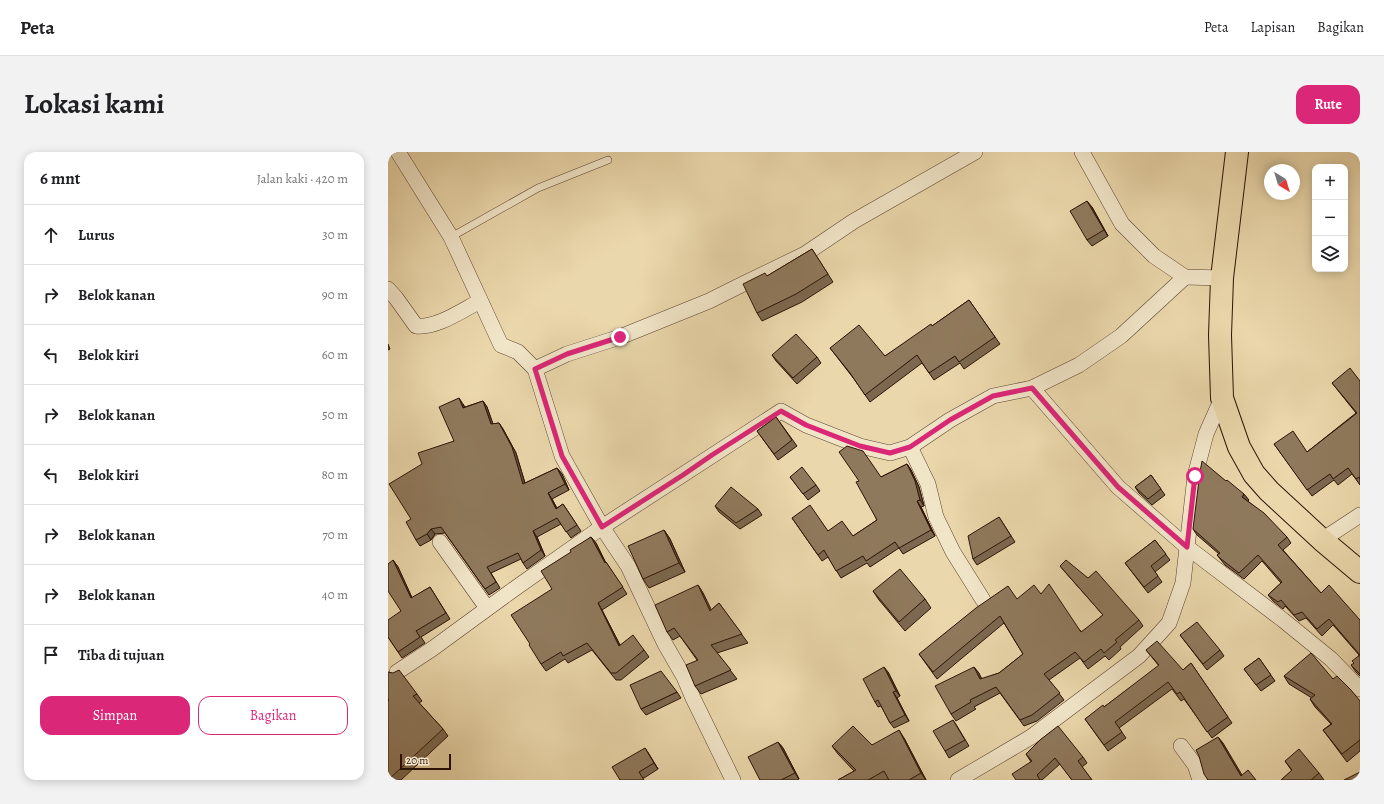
<!DOCTYPE html>
<html lang="id">
<head>
<meta charset="utf-8">
<style>
	body { margin:0; font-family:Alegreya,serif; background:#f2f2f2; color:#202124 }
	.controls { position:absolute; right:12px; top:12px; display:grid; overflow:hidden; border-radius:8px; box-shadow:0 2px 10px #0003 }
	.controls button { width:36px; height:36px; display:grid; place-items:center; padding:0; border:0; border-bottom:1px solid #e0e0e0; background:#fff; color:#202124; font:20px sans-serif }
	.compass { position:absolute; left:876px; top:12px; width:36px; height:36px; border-radius:50%; background:#fff; box-shadow:0 2px 10px #0003; rotate:142deg }
	.scale { position:absolute; left:12px; bottom:10px; width:51px; box-sizing:border-box; padding-left:4px; border:2px solid #2d1306; border-top:0; font-size:11px; line-height:14px; white-space:nowrap; color:#2d1306; -webkit-text-stroke:3px #f1e5c8; paint-order:stroke }
	.stop { position:absolute; width:12px; height:12px; margin:-9px; border:3px solid #db2777; border-radius:50%; background:#fff }
	.stop.end { background:#db2777; border-color:#fff; box-shadow:0 1px 4px #0008 }
	.list { margin:0; padding:0; list-style:none }
	h2 { display:flex; justify-content:space-between; align-items:center; height:52px; margin:0; padding:0 16px; font-size:17px }
	h2 small { font-size:13px; font-weight:400; color:#757577 }
	.list li { display:grid; grid-template-columns:26px 1fr auto; gap:12px; align-items:center; box-sizing:border-box; height:60px; padding:0 16px; border-top:1px solid #e0e0e0 }
	.list b { display:block; font-size:15px; white-space:nowrap }
	.list em { font-size:13px; font-style:normal; color:#757577 }
	.actions { display:flex; gap:8px; padding:12px 16px }
	.actions a { flex:1; padding:9px 0; border:1px solid #db2777; border-radius:12px; text-align:center; font-size:14px; color:#db2777 }
	.actions .main { background:#db2777; color:#fff }
	.icon { flex:none; width:22px; height:22px; fill:none; stroke:currentColor; stroke-width:2; stroke-linecap:round; stroke-linejoin:round }
	.map { position:relative; flex:none; width:972px; height:628px; overflow:hidden; border-radius:12px }
	header { display:flex; align-items:center; gap:24px; box-sizing:border-box; height:56px; padding:0 20px; background:#fff; border-bottom:1px solid #e0e0e0 }
	header strong { font-size:19px }
	nav { display:flex; gap:22px; margin-inline-start:auto; font-size:14px }
	.intro { display:flex; align-items:center; justify-content:space-between; box-sizing:border-box; height:96px; padding:0 24px }
	h1 { margin:0; font-size:28px }
	.button { padding:10px 18px; border-radius:12px; background:#db2777; color:#fff; font-size:14px; font-weight:700 }
	main { display:flex; gap:24px; padding:0 24px }
	aside { flex:1; background:#fff; border-radius:12px; box-shadow:0 2px 10px #0003 }
	.map>svg:first-child { display:block }
	.lines { fill:none; stroke-linecap:round; stroke-linejoin:round }
	.lane-casing { stroke:#5c442f; stroke-width:8 }
	.street-casing { stroke:#5c442f; stroke-width:16 }
	.highway-casing { stroke:#2d1306; stroke-width:24 }
	.lane { stroke:#f1e5c8; stroke-width:7 }
	.street { stroke:#f1e5c8; stroke-width:15 }
	.highway { stroke:#ead7ab; stroke-width:22 }
	.wall { fill:#7b684f; stroke:#2d1306 }
	.shaded-wall { fill:#645540; stroke:#2d1306 }
	.building { fill:#8f795c; stroke:#2d1306 }
	.route { stroke:#db2777; stroke-width:5 }
</style>
</head>
<body>
<header>
<strong>Peta</strong>
<nav><a>Peta</a><a>Lapisan</a><a>Bagikan</a></nav>
</header>
<div class="intro"><h1>Lokasi kami</h1><a class="button">Rute</a></div>
<main>
<aside>
<h2>6 mnt<small>Jalan kaki · 420 m</small></h2>
<ul class="list">
<li><svg class="icon" aria-label="ahead" viewBox="0 0 24 24"><path d="M12 20V5M6 11l6-6 6 6"/></svg><div><b>Lurus</b></div><em>30 m</em></li>
<li><svg class="icon" aria-label="right" viewBox="0 0 24 24"><path d="M7 20v-9h11M14 6l5 5-5 5"/></svg><div><b>Belok kanan</b></div><em>90 m</em></li>
<li><svg class="icon" aria-label="left" viewBox="0 0 24 24"><path d="M17 20v-9H6M10 6l-5 5 5 5"/></svg><div><b>Belok kiri</b></div><em>60 m</em></li>
<li><svg class="icon" aria-label="right" viewBox="0 0 24 24"><path d="M7 20v-9h11M14 6l5 5-5 5"/></svg><div><b>Belok kanan</b></div><em>50 m</em></li>
<li><svg class="icon" aria-label="left" viewBox="0 0 24 24"><path d="M17 20v-9H6M10 6l-5 5 5 5"/></svg><div><b>Belok kiri</b></div><em>80 m</em></li>
<li><svg class="icon" aria-label="right" viewBox="0 0 24 24"><path d="M7 20v-9h11M14 6l5 5-5 5"/></svg><div><b>Belok kanan</b></div><em>70 m</em></li>
<li><svg class="icon" aria-label="right" viewBox="0 0 24 24"><path d="M7 20v-9h11M14 6l5 5-5 5"/></svg><div><b>Belok kanan</b></div><em>40 m</em></li>
<li><svg class="icon" aria-label="arrive" viewBox="0 0 24 24"><path d="M6 21V4h12l-3 4 3 4H6"/></svg><div><b>Tiba di tujuan</b></div></li>
</ul>
<div class="actions"><a class="main">Simpan</a><a>Bagikan</a></div>
</aside>
<div class="map">
<svg width="972" height="628" viewBox="0 0 972 628">
	<rect width="100%" height="100%" fill="#ead7ab"/>
	<filter id="stains"><feTurbulence type="fractalNoise" baseFrequency=".005" numOctaves="4"/><feColorMatrix values="0 0 0 0 .2 0 0 0 0 .09 0 0 0 0 .02 0 0 0 .5 -.17"/></filter>
	<radialGradient id="worn" r=".72"><stop offset=".6" stop-color="#630" stop-opacity="0"/><stop offset="1" stop-color="#630" stop-opacity=".3"/></radialGradient>
	<g class="lines">
		<defs>
			<polyline id="lane" points="63,85 150,36 220,8"/>
			<g id="street">
				<polyline points="10,0 63,85 113,193 130,200 147,217 174,304 214,375 240,414 277,492 296,525 305,546 345,628"/>
				<polyline points="694,0 734,72 766,104 797,125 834,126"/>
				<path d="M0,137L8,146L28,174C49,176 73,159 92,149"/>
				<polyline points="147,217 179,202 232,185 321,149 351,134 417,102 466,69 587,0"/>
				<polyline points="644,236 730,335 799,395 895,468 943,507 972,537"/>
				<polyline points="522,295 540,332 548,365 565,400 595,448"/>
				<polyline points="934,388 972,363"/>
				<polyline points="52,390 99,456"/>
				<polyline points="9,520 44,497 122,440 214,375 393,259 418,273 472,294 502,301 522,295 562,268 605,244 644,236 691,213 733,184 797,125"/>
				<polyline points="793,594 807,613 812,628"/>
				<polyline points="570,628 643,585 751,504 781,471 795,431 807,324 818,282 834,246"/>
			</g>
			<polyline id="highway" points="849,0 834,126 832,183 834,246 851,295 866,322 881,339 934,388 972,420"/>
		</defs>
		<use href="#lane" class="lane-casing"/>
		<use href="#street" class="street-casing"/>
		<use href="#highway" class="highway-casing"/>
		<use href="#lane" class="lane"/>
		<use href="#street" class="street"/>
		<use href="#highway" class="highway"/>
	</g>
	<g class="wall">
		<polygon points="704,55 720,84 704,94 699,88"/>
		<polygon points="424,97 445,130 414,150 374,169 369,161 379,124"/>
		<polygon points="581,148 612,192 576,217 572,211 546,228 534,211 482,250 466,227 442,196 497,204 544,174"/>
		<polygon points="0,192 2,197 0,198"/>
		<polygon points="384,203 429,205 433,211 409,232 388,209"/>
		<polygon points="972,229 972,333 964,322 950,333 946,328 924,344 886,292 919,300 968,261 944,231"/>
		<polygon points="95,249 99,255 105,272 111,271 115,277 128,301 137,331 169,316 174,322 181,338 164,347 169,356 175,352 193,379 183,386 173,372 149,385 157,404 139,417 135,411 133,407 103,421 112,436 101,443 57,381 47,382 43,388 32,394 28,388 23,367 66,289 75,252 77,255"/>
		<polygon points="388,265 409,294 390,308 369,279"/>
		<polygon points="519,312 523,318 531,335 536,354 533,355 547,384 515,402 511,396 482,415 479,411 453,426 440,405 434,409 404,366 440,379 465,384 489,368 471,329 493,325"/>
		<polygon points="763,323 777,343 764,353 751,341 747,335"/>
		<polygon points="402,325 428,333 432,339 420,348"/>
		<polygon points="838,329 861,348 860,349 899,385 903,391 895,398 933,441 972,468 972,524 968,520 963,513 966,512 971,503 945,473 934,484 918,466 911,469 897,454 895,457 885,449 880,443 893,431 874,409 856,427 837,413 829,403 831,402 809,383 805,377"/>
		<polygon points="327,354 370,357 374,363 352,377 331,360"/>
		<polygon points="611,365 627,390 589,413 585,407"/>
		<polygon points="276,378 282,387 297,420 261,436 255,427"/>
		<polygon points="203,385 208,391 218,411 218,410 239,442 214,458 232,493 256,498 261,505 233,528 228,528 204,498 180,511 177,507 158,519 153,512 142,492 164,437 183,400"/>
		<polygon points="767,388 782,408 767,420 774,430 760,441 737,411"/>
		<polygon points="5,408 10,415 24,446 42,435 62,467 33,485 37,491 14,506 0,485 13,459"/>
		<polygon points="672,414 700,426 751,468 755,474 732,495 733,497 721,508 717,504 700,517 692,506 661,528 676,548 649,569 636,574 612,541 586,555 588,557 568,569 563,562 586,515 594,527 611,521 635,502 616,471 549,527 531,502 629,447 653,442 694,480 715,463 677,420"/>
		<polygon points="310,433 315,441 323,458 331,451 360,491 329,501 349,527 313,542 307,534 309,508 292,484 285,488 279,480"/>
		<polygon points="485,439 537,447 543,456 517,479 491,448"/>
		<polygon points="792,483 832,498 836,504 819,518"/>
		<polygon points="758,498 795,518 803,511 844,571 824,586 796,547 793,549 784,537 731,576 738,586 720,599 697,567 716,555 771,514"/>
		<polygon points="871,506 887,529 873,539 856,517"/>
		<polygon points="500,520 512,544 509,546 521,569 506,576 502,571 493,554 490,555 487,550"/>
		<polygon points="896,524 945,527 972,549 972,599 959,610 935,578 943,572 927,555 922,547 924,546 901,532"/>
		<polygon points="289,540 293,546 258,563 253,557"/>
		<polygon points="29,542 34,549 31,551 55,577 60,584 13,628 0,628 0,549"/>
		<polygon points="565,568 569,574 581,594 561,606 557,599"/>
		<polygon points="516,586 538,628 501,628 500,627 498,628 450,628 466,619 450,602 444,594 484,593"/>
		<polygon points="390,590 395,596 411,627 409,628 372,628"/>
		<polygon points="257,596 270,617 256,626 232,628"/>
		<polygon points="638,602 695,605 699,611 694,615 704,628 684,628 672,612 654,628 628,628 643,610"/>
		<polygon points="897,609 931,621 936,628 893,628 904,619"/>
	</g>
	<g class="shaded-wall">
		<polygon points="699,49 704,55 720,84 716,78"/>
		<polygon points="71,246 75,252 79,262 75,256"/>
		<polygon points="95,249 99,255 107,278 103,272"/>
		<polygon points="111,271 115,277 128,301 139,338 135,332"/>
		<polygon points="519,312 523,318 531,335 536,354 532,348"/>
		<polygon points="169,316 174,322 181,338 177,332"/>
		<polygon points="160,341 164,347 172,363 168,357"/>
		<polygon points="856,342 861,348 858,351 854,345"/>
		<polygon points="529,349 533,355 547,384 543,378"/>
		<polygon points="43,377 47,382 43,388 39,382"/>
		<polygon points="276,378 282,387 297,420 291,411"/>
		<polygon points="145,379 149,385 157,404 153,398"/>
		<polygon points="203,385 208,391 221,418 217,411"/>
		<polygon points="5,408 10,415 27,452 23,446"/>
		<polygon points="310,433 315,441 328,467 322,459"/>
		<polygon points="210,451 214,458 236,501 231,494"/>
		<polygon points="496,515 500,520 512,544 508,539"/>
		<polygon points="586,515 591,521 597,534 592,527"/>
		<polygon points="505,540 509,546 521,569 517,563"/>
		<polygon points="511,578 516,586 538,628 533,621"/>
		<polygon points="830,585 835,591 857,628 853,624"/>
		<polygon points="390,590 395,596 411,627 407,621"/>
		<polygon points="257,596 261,602 270,617 266,611"/>
	</g>
	<g class="building">
		<polygon points="699,49 716,78 699,88 682,59"/>
		<polygon points="424,97 440,122 408,142 369,161 355,132 377,121 379,124"/>
		<polygon points="581,148 607,185 571,210 567,204 541,221 529,203 477,243 462,221 442,196 471,173 497,204 543,172 544,174"/>
		<polygon points="408,182 429,205 405,226 384,203"/>
		<polygon points="962,216 972,229 972,327 971,325 968,327 960,316 945,327 942,322 919,338 886,292 905,279 919,300 969,261 944,231"/>
		<polygon points="71,246 75,256 95,249 103,272 111,271 124,295 135,332 169,316 177,332 160,341 168,357 175,352 189,373 178,380 169,366 145,379 153,398 135,411 130,401 99,415 108,430 97,437 53,375 43,377 39,382 28,388 18,370 23,367 1,332 34,312 30,301 66,289 51,255"/>
		<polygon points="388,265 404,288 386,302 369,279"/>
		<polygon points="459,294 475,299 493,325 519,312 527,329 532,348 529,349 543,378 511,396 507,390 478,409 475,404 448,419 436,398 430,403 404,366 422,353 440,379 454,369 465,384 489,368 468,330 471,329 451,300"/>
		<polygon points="814,309 838,329 839,328 856,342 854,345 876,361 899,385 890,393 933,441 941,433 972,468 972,522 963,513 966,511 964,509 972,503 941,467 929,477 914,460 906,463 893,448 890,450 880,443 894,430 870,403 851,421 833,407 829,403 832,401 805,377 812,320"/>
		<polygon points="414,315 428,333 415,342 402,325"/>
		<polygon points="763,323 773,337 760,347 747,335"/>
		<polygon points="343,335 370,357 348,371 327,354"/>
		<polygon points="611,365 623,384 585,407 580,384"/>
		<polygon points="276,378 291,411 255,427 240,394"/>
		<polygon points="203,385 217,411 218,410 235,435 210,451 231,494 245,483 256,498 228,521 223,521 199,491 175,504 173,500 153,512 141,493 142,492 123,463 164,437 153,419 183,400 182,398"/>
		<polygon points="767,388 778,402 763,414 770,424 756,435 737,411"/>
		<polygon points="5,408 23,446 42,435 58,461 28,479 32,485 10,500 0,485 0,468 13,459 0,439 0,412"/>
		<polygon points="678,408 700,426 708,419 751,468 727,488 729,490 716,501 713,497 696,510 687,500 656,522 672,541 644,563 632,568 608,535 582,548 583,550 563,562 547,534 586,515 592,527 611,521 635,502 612,464 545,520 531,502 588,456 620,434 629,447 646,433 653,442 661,432 693,480 715,463 672,414"/>
		<polygon points="512,417 537,447 511,470 485,439"/>
		<polygon points="310,433 322,459 331,451 354,482 323,493 343,518 307,534 298,513 310,508 286,476 279,480 267,453"/>
		<polygon points="809,470 832,498 815,512 792,483"/>
		<polygon points="769,489 795,518 803,511 840,565 819,580 792,540 789,542 780,530 727,570 734,580 716,593 697,567 715,553 716,555 771,513 758,498"/>
		<polygon points="923,501 945,527 949,524 963,538 972,549 972,588 954,602 935,578 944,572 922,547 927,543 896,524"/>
		<polygon points="871,506 883,523 868,533 856,517"/>
		<polygon points="496,515 508,539 505,540 517,563 502,571 490,548 487,550 475,527"/>
		<polygon points="11,518 29,542 25,544 55,577 0,628 0,549 1,548 0,547 0,520 5,521"/>
		<polygon points="273,519 289,540 253,557 242,533"/>
		<polygon points="565,568 577,588 557,599 545,579"/>
		<polygon points="465,574 484,593 511,578 533,621 521,628 501,628 496,619 480,628 450,628 468,618 444,594"/>
		<polygon points="670,574 695,605 690,609 704,628 684,628 667,606 649,623 652,628 628,628 624,622 644,609 638,602 652,588"/>
		<polygon points="830,585 853,624 860,618 868,628 820,628 816,622 811,604 808,598"/>
		<polygon points="390,590 407,621 393,628 372,628 360,605"/>
		<polygon points="257,596 266,611 251,620 256,628 232,628 224,615"/>
		<polygon points="911,597 931,621 923,628 893,628 904,618 897,609"/>
		<polygon points="972,620 972,628 956,628"/>
	</g>
	<g class="lines">
		<polyline class="route" points="232,185 179,202 147,217 174,304 214,375 295,323 324,303 393,259 418,273 472,294 502,301 522,295 562,268 605,244 644,236 730,335 799,395 807,324"/>
	</g>
	<rect width="100%" height="100%" filter="url(#stains)"/>
	<rect width="100%" height="100%" fill="url(#worn)"/>
</svg>
<div class="controls">
<button>+</button>
<button>−</button>
<button><svg class="icon" aria-label="layers" viewBox="0 0 24 24"><path d="M12 4l9 5-9 5-9-5zM3 14l9 5 9-5"/></svg></button>
</div>
<svg class="compass" viewBox="-18 -18 36 36"><path d="M0-13l5 13h-10z" fill="#e53935"/><path d="M0 13l5-13h-10z" fill="#757577"/></svg>
<div class="scale">20 m</div>
<div class="stop" style="left:807px;top:324px"></div>
<div class="stop end" style="left:232px;top:185px"></div>
</div>
</main>
</body>
</html>
